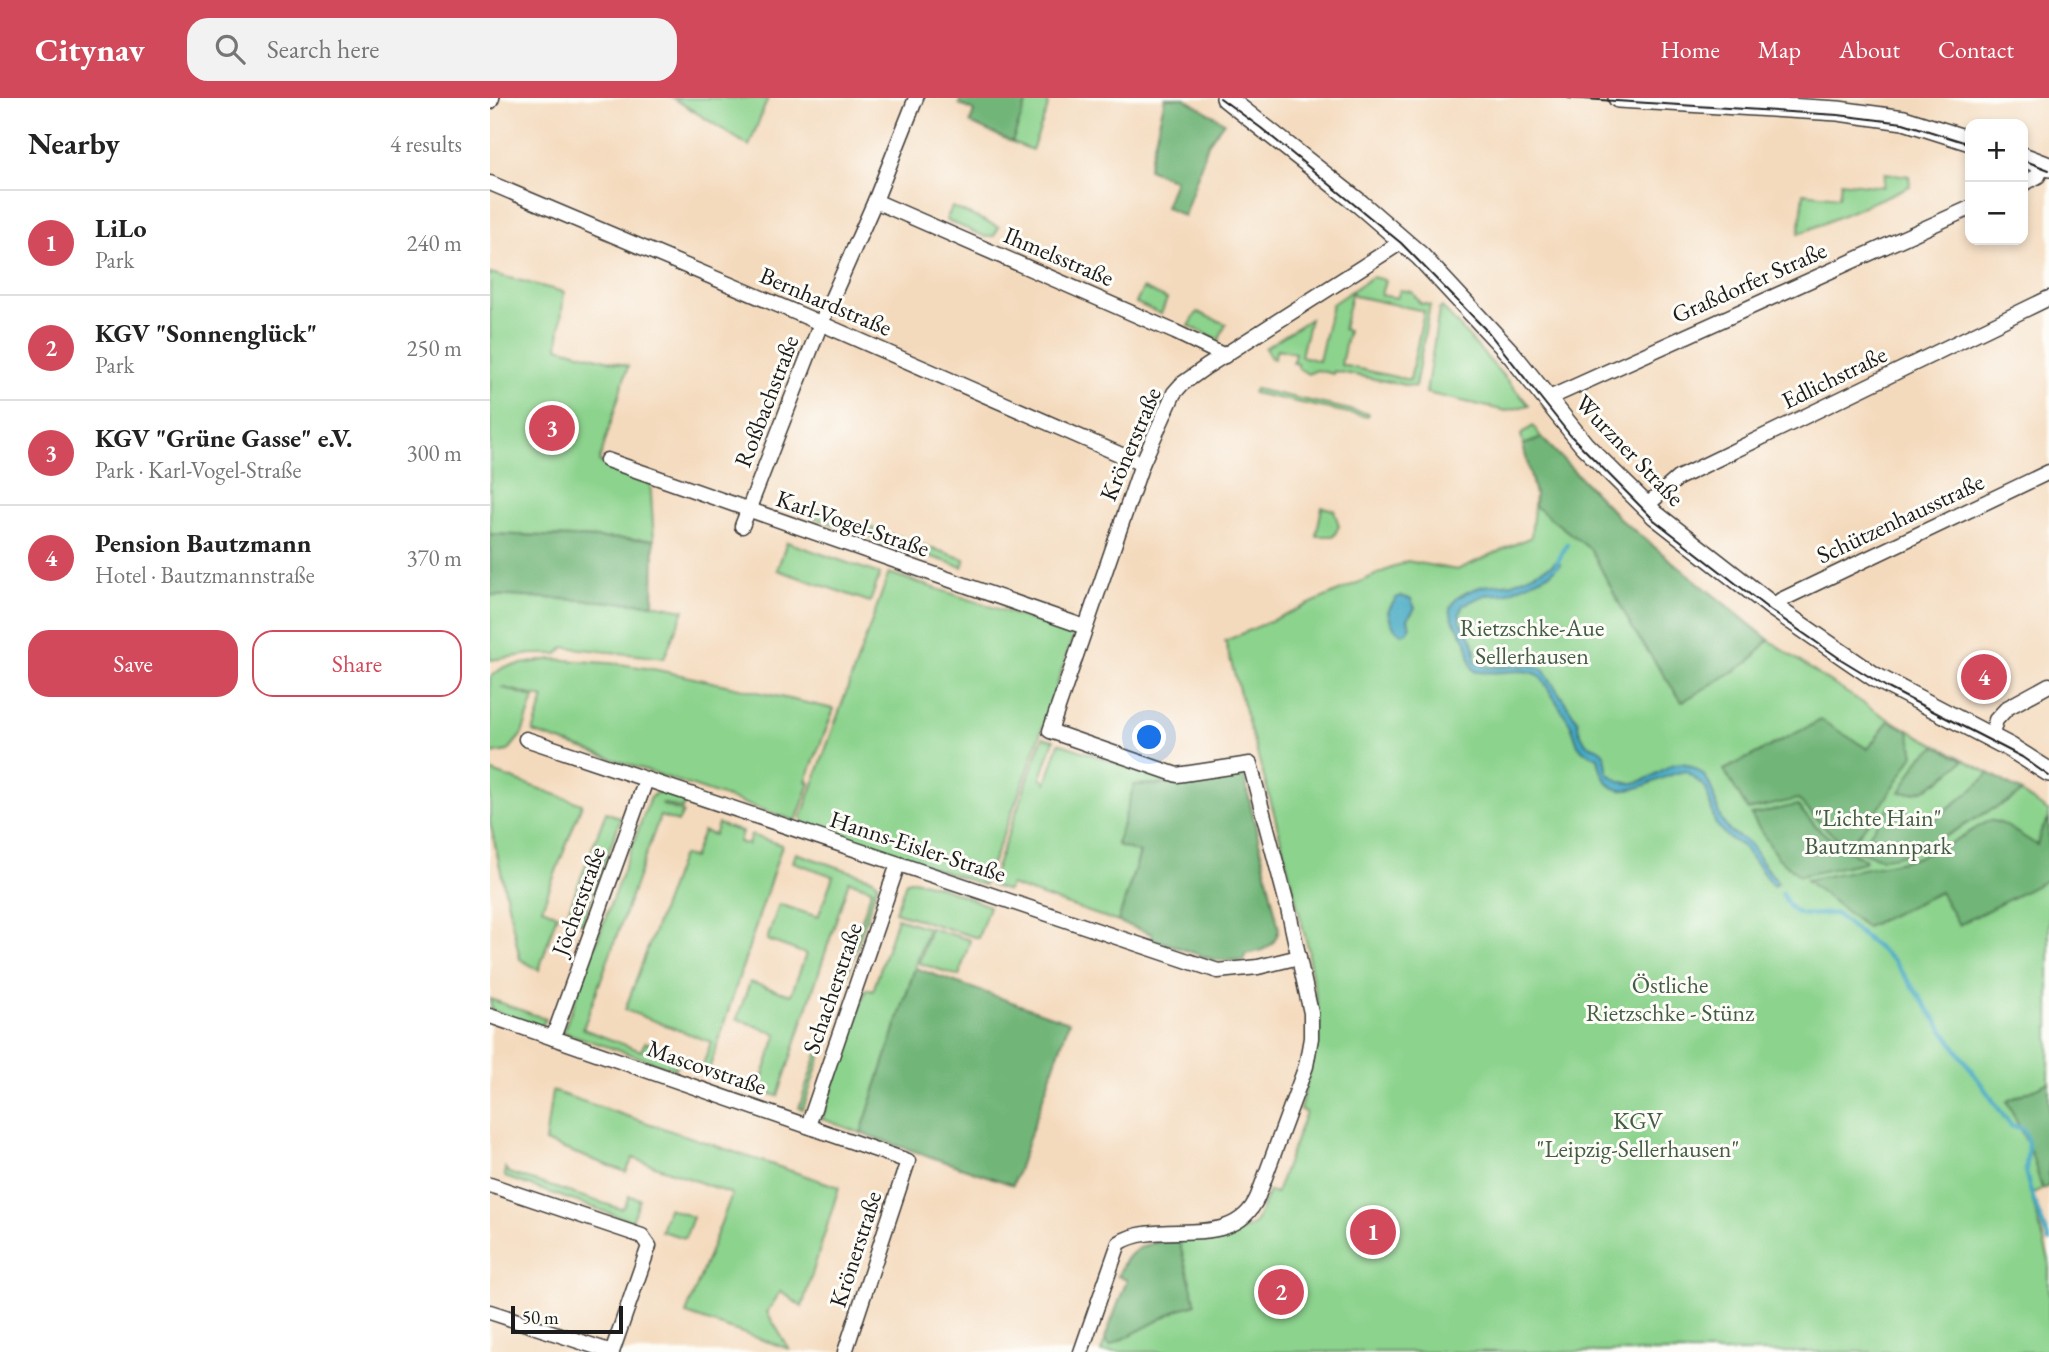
<!DOCTYPE html>
<html lang="en">
<head>
<meta charset="utf-8">
<style>
	body { margin:0; font-family:"EB Garamond",serif; background:#f2f2f2; color:#222 }
	.controls { position:absolute; right:21px; top:21px; display:grid; overflow:hidden; border-radius:14px; box-shadow:0 4px 10px #0003 }
	.controls button { width:63px; height:63px; display:grid; place-items:center; padding:0; border:0; border-bottom:2px solid #e0e0e0; background:#fff; color:#222; font:35px sans-serif }
	.scale { position:absolute; left:21px; bottom:18px; width:112px; box-sizing:border-box; padding-left:7px; border:4px solid #1c1c1c; border-top:0; font-size:19px; line-height:24px; white-space:nowrap; color:#1c1c1c; -webkit-text-stroke:5px #fdfcf7; paint-order:stroke }
	.you { position:absolute; left:660px; top:640px; width:24px; height:24px; margin:-18px; border:5px solid #fff; border-radius:50%; background:#1a73e8; box-shadow:0 0 0 10px #1a73e833 }
	.badge { display:grid; place-items:center; width:46px; height:46px; border-radius:50%; background:#d1495b; color:#fff; font-size:23px; font-weight:700 }
	.pin { position:absolute; translate:-50% -50%; border:4px solid #fff; box-shadow:0 2px 7px #0006 }
	.list { margin:0; padding:0; list-style:none }
	h2 { display:flex; justify-content:space-between; align-items:center; height:91px; margin:0; padding:0 28px; font-size:30px }
	h2 small { font-size:23px; font-weight:400; color:#767676 }
	.list li { display:grid; grid-template-columns:46px 1fr auto; gap:21px; align-items:center; box-sizing:border-box; height:105px; padding:0 28px; border-top:2px solid #e0e0e0 }
	.list b { display:block; font-size:26px; white-space:nowrap }
	.list p { margin:0; font-size:23px; white-space:nowrap; color:#767676 }
	.list em { font-size:23px; font-style:normal; color:#767676 }
	.actions { display:flex; gap:14px; padding:21px 28px }
	.actions a { flex:1; padding:16px 0; border:2px solid #d1495b; border-radius:21px; text-align:center; font-size:24px; color:#d1495b }
	.actions .main { background:#d1495b; color:#fff }
	.icon { flex:none; width:38px; height:38px; fill:none; stroke:currentColor; stroke-width:2; stroke-linecap:round; stroke-linejoin:round }
	.map { position:relative; flex:none; width:1559px; height:1254px; overflow:hidden }
	header { display:flex; align-items:center; gap:42px; box-sizing:border-box; height:98px; padding:0 35px; background:#d1495b; color:#fff }
	header strong { font-size:33px }
	nav { display:flex; gap:38px; margin-inline-start:auto; font-size:24px }
	.search { width:490px; height:63px; background:#f2f2f2; display:flex; align-items:center; gap:18px; box-sizing:border-box; padding:0 24px; border-radius:21px; color:#767676; font-size:26px }
	main { display:flex }
	aside { flex:1; background:#fff }
	.map>svg:first-child { display:block }
	.green { fill:#8cd38d; stroke:#547854; stroke-width:2; fill-rule:evenodd }
	.forest { fill:#71b578; stroke:#46684a; stroke-width:2 }
	.water { fill:#42a8c2; stroke:#2f626f; stroke-width:2 }
	.lines { fill:none; stroke-linecap:round; stroke-linejoin:round }
	.stream { stroke:#42a8c2; stroke-width:4.5 }
	.minor-casing { stroke:#3c3834; stroke-width:17 }
	.secondary-casing { stroke:#3c3834; stroke-width:22 }
	.minor { stroke:#fff; stroke-width:14 }
	.secondary { stroke:#fff; stroke-width:19 }
	.tram { stroke:#1c1c1c; stroke-width:2 }
	.labels { text-anchor:middle; dominant-baseline:central; stroke-width:6; stroke-linejoin:round; paint-order:stroke }
	.street-label { font-size:24px; fill:#1c1c1c; stroke:#fdfcf7 }
	.park-label { font-size:24px; fill:#435c44; stroke:#fdfcf7 }
</style>
</head>
<body>
<header>
<strong>Citynav</strong>
<div class="search"><svg class="icon" aria-label="search" viewBox="0 0 24 24"><circle cx="10" cy="10" r="6"/><path d="M15 15l6 6"/></svg>Search here</div>
<nav><a>Home</a><a>Map</a><a>About</a><a>Contact</a></nav>
</header>
<main>
<aside>
<h2>Nearby<small>4 results</small></h2>
<ul class="list">
<li><span class="badge">1</span><div><b>LiLo</b><p>Park</p></div><em>240 m</em></li>
<li><span class="badge">2</span><div><b>KGV &quot;Sonnenglück&quot;</b><p>Park</p></div><em>250 m</em></li>
<li><span class="badge">3</span><div><b>KGV &quot;Grüne Gasse&quot; e.V.</b><p>Park · Karl-Vogel-Straße</p></div><em>300 m</em></li>
<li><span class="badge">4</span><div><b>Pension Bautzmann</b><p>Hotel · Bautzmannstraße</p></div><em>370 m</em></li>
</ul>
<div class="actions"><a class="main">Save</a><a>Share</a></div>
</aside>
<div class="map">
<svg width="1559" height="1254" viewBox="0 0 1559 1254">
	<rect width="100%" height="100%" fill="#fdfcf7"/>
	<filter id="ink" filterUnits="userSpaceOnUse"><feTurbulence type="fractalNoise" baseFrequency=".0143" numOctaves="2"/><feDisplacementMap in="SourceGraphic" scale="14" xChannelSelector="R" yChannelSelector="G"/><feConvolveMatrix kernelMatrix="1 2 1 2 8 2 1 2 1" color-interpolation-filters="sRGB"/></filter>
	<filter id="wash" filterUnits="userSpaceOnUse"><feTurbulence type="fractalNoise" baseFrequency=".00686" numOctaves="4" result="noise"/><feDisplacementMap in="SourceGraphic" scale="28" xChannelSelector="R" yChannelSelector="G"/><feGaussianBlur stdDeviation="1.57" result="paint"/><feColorMatrix in="noise" values="0 0 0 0 0 0 0 0 0 0 0 0 0 0 0 0 0 1.4 0 .05"/><feComposite in="paint" operator="in"/></filter>
	<g filter="url(#wash)">
		<rect width="100%" height="100%" fill="#f4dabd"/>
		<g class="green">
			<polygon points="183,0 278,0 259,48"/>
			<polygon points="538,0 559,0 557,12 542,52 522,44"/>
			<polygon points="1395,75 1419,78 1420,88 1309,136 1314,95 1349,99 1351,84 1393,89"/>
			<polygon points="462,109 509,129 504,138 496,139 456,122"/>
			<polygon points="0,175 74,194 68,249 138,268 109,364 160,381 164,442 0,436"/>
			<path d="M882,179L895,182L891,197L907,200L910,192L922,194L930,205L940,207L925,289L844,273L843,276L827,272L818,276L808,270V266L803,265L805,255L787,251L784,261L781,260L775,250L820,221L811,258L829,263L842,206ZM862,193L865,198L934,213L920,282L851,267L858,233L853,231Z"/>
			<polygon points="653,190 677,201 671,216 646,205"/>
			<polygon points="952,209 1039,307 1016,313 936,295 949,212"/>
			<polygon points="707,214 736,226 729,242 699,228"/>
			<polygon points="765,291 879,316 877,319 763,295"/>
			<polygon points="1043,328 1052,340 1131,422 1279,542 1335,581 1400,622 1512,682 1559,714 1559,1088 1541,1097 1559,1162 1559,1254 611,1254 637,1182 628,1178 635,1161 649,1150 667,1144 746,1136 765,1126 779,1093 786,1095 816,1014 810,1011 828,938 828,911 818,857 819,854 783,711 735,543 917,463 967,472 1041,439 1045,397 1031,337"/>
			<polygon points="832,409 844,412 849,428 844,438 826,438"/>
			<polygon points="324,411 474,461 475,461 472,469 322,419"/>
			<polygon points="297,444 390,476 380,504 287,472"/>
			<polygon points="399,475 584,536 538,672 494,787 316,727 311,720"/>
			<polygon points="0,497 163,506 194,512 174,560 74,549 68,556 42,556 0,562"/>
			<polygon points="62,561 130,566 168,572 344,611 316,683 320,685 306,723 43,634 54,600 11,589 44,600 32,636 18,653 0,656 0,579 14,569"/>
			<polygon points="553,639 564,642 551,680 556,685 569,645 686,686 644,687 627,746 650,754 628,824 520,787 517,793 500,787"/>
			<polygon points="0,673 92,706 52,810 67,816 49,872 30,861 0,724"/>
			<polygon points="177,694 196,700 192,711 173,705 172,707 193,714 188,724 170,718 93,931 151,953 155,944 190,957 185,971 73,934 160,700 166,695"/>
			<polygon points="116,714 131,720 92,825 76,819"/>
			<polygon points="228,726 252,734 249,744 258,747 261,737 292,747 218,975 211,973 221,944 135,912 192,757 203,760 213,733 224,737"/>
			<polygon points="306,755 383,781 388,785 313,1011 309,1010 382,791 359,783 288,998 268,992 287,936 247,921 260,884 301,897 316,856 277,842 289,806 328,819 343,778 303,764"/>
			<polygon points="424,782 451,789 499,808 488,840 405,814 416,784"/>
			<polygon points="407,820 438,830 371,1035 332,1021 376,891 383,893"/>
			<polygon points="440,830 480,842 469,878 429,865"/>
			<polygon points="0,901 56,921 51,929 2,913"/>
			<polygon points="62,993 349,1089 312,1209 291,1193 277,1214 299,1251 196,1216 242,1096 143,1060 136,1074 55,1044"/>
			<polygon points="15,1070 19,1075 131,1111 135,1108 139,1098 150,1101 142,1123 15,1079"/>
			<polygon points="178,1110 203,1119 195,1140 171,1133"/>
		</g>
		<g class="forest">
			<polygon points="471,0 538,0 522,44 480,25 484,13 469,6"/>
			<polygon points="675,0 694,0 734,24 718,46 694,118 675,109 685,82 658,71"/>
			<polygon points="1052,340 1131,422 1279,542 1259,564 1192,604 1144,533 1101,452 1045,408 1045,396 1033,347"/>
			<polygon points="0,436 164,442 163,506 0,497"/>
			<polygon points="1331,622 1378,651 1399,622 1419,633 1424,657 1393,705 1359,749 1335,730 1308,701 1258,712 1234,672"/>
			<path d="M1447,648L1474,662C1455,678 1436,699 1410,694L1430,660Z"/>
			<path d="M753,674L789,831C785,850 773,853 755,856L754,863L724,862L661,840L662,836L628,824L650,755L627,747L644,687L686,686Z"/>
			<path d="M1499,675L1532,694C1519,706 1504,709 1490,718C1460,735 1429,757 1394,760C1386,760 1376,755 1368,752L1400,708L1418,714L1428,723L1440,725C1459,707 1483,695 1499,675Z"/>
			<path d="M1307,707C1328,733 1345,747 1376,762L1374,764L1310,778L1287,759L1261,717Z"/>
			<polygon points="1559,721 1559,781 1469,827 1450,794 1376,829 1316,782 1423,761 1457,747 1500,722 1513,726 1547,747 1551,733"/>
			<polygon points="425,870 579,924 523,1087 371,1035"/>
			<polygon points="1559,984 1559,1088 1552,1091 1541,1054 1517,1003"/>
			<path d="M689,1143L706,1206L690,1211L620,1248L615,1240L637,1182L628,1178C642,1146 656,1144 689,1143Z"/>
		</g>
		<g class="water">
			<path d="M1065,464L1070,466L1061,475L1015,496L995,497L973,507C964,526 976,527 982,542C986,549 985,557 985,564L998,569L1042,567L1053,571L1087,622L1089,633L1096,646C1119,653 1114,657 1118,675C1151,705 1174,658 1196,666C1232,679 1219,711 1238,731C1244,738 1254,740 1260,746C1266,753 1269,762 1275,769C1280,774 1284,779 1288,785L1283,788L1253,749L1237,739L1225,725L1216,690L1196,673C1165,676 1118,722 1108,660L1093,653L1088,647L1081,627L1050,578C1032,567 1004,579 984,573C978,564 980,556 977,546C972,532 962,527 960,510L967,500L979,493L993,488L1023,485L1062,467Z"/>
			<path d="M911,498L921,501L925,510L918,521L920,529L918,534L912,536C903,531 900,524 898,513L906,500Z"/>
		</g>
		<g class="lines">
			<g class="stream">
				<polyline points="1065,469 1077,446"/>
				<path d="M1292,795C1306,827 1319,814 1346,816L1404,863L1521,1028L1532,1030C1542,1044 1536,1058 1536,1074C1536,1086 1554,1128 1559,1143"/>
			</g>
		</g>
	</g>
	<g filter="url(#ink)">
		<g class="lines">
			<defs>
				<g id="minor">
					<polyline points="0,4 2,0"/>
					<polyline points="0,85 314,218 652,366"/>
					<polyline points="1533,86 1548,78 1553,67"/>
					<polyline points="385,103 685,234 735,258"/>
					<polyline points="1057,301 1480,110"/>
					<polyline points="117,362 595,529"/>
					<polyline points="1155,409 1188,380 1559,200"/>
					<polyline points="252,428 331,225 385,103 426,0"/>
					<polyline points="1283,509 1291,502 1559,374"/>
					<polyline points="1501,640 1506,622 1517,610 1559,587"/>
					<polyline points="36,641 728,873 768,869 809,859"/>
					<polyline points="0,918 418,1063 355,1254"/>
					<polyline points="63,940 156,682"/>
					<polyline points="318,1028 408,766"/>
					<polyline points="0,1087 152,1138 159,1148 122,1254"/>
					<polyline points="0,1214 122,1254"/>
					<path d="M591,1254L629,1145C669,1119 744,1156 768,1098L816,968L821,940V915L797,806L760,666L687,677L560,633L652,366L684,295L692,286L716,269L913,143"/>
				</g>
				<g id="secondary">
					<polyline points="736,0 870,106 930,158 1022,257 1094,347 1165,417 1283,509 1385,579 1521,650 1559,674"/>
					<polyline points="1128,0 1348,13 1414,22 1480,43"/>
					<polyline points="1533,59 1559,69"/>
				</g>
			</defs>
			<use href="#minor" class="minor-casing"/>
			<use href="#secondary" class="secondary-casing"/>
			<use href="#minor" class="minor"/>
			<use href="#secondary" class="secondary"/>
			<g class="tram">
				<polyline points="730,0 771,30 911,145 999,235 1080,337 1164,422 1280,512 1352,562 1398,590 1532,659 1559,678"/>
				<polyline points="1078,0 1348,17 1413,25 1480,46"/>
				<polyline points="1533,62 1559,72"/>
			</g>
		</g>
	</g>
	<g class="labels">
		<g class="street-label">
			<text transform="translate(569 158) rotate(23)">Ihmelsstraße</text>
			<text transform="translate(1259 184) rotate(-24)">Graßdorfer Straße</text>
			<text transform="translate(336 203) rotate(23)">Bernhardstraße</text>
			<text transform="translate(1344 279) rotate(-26)">Edlichstraße</text>
			<text transform="translate(276 303) rotate(-69)">Roßbachstraße</text>
			<text transform="translate(640 346) rotate(-67)">Krönerstraße</text>
			<text transform="translate(1140 352) rotate(46)">Wurzner Straße</text>
			<text transform="translate(1410 420) rotate(-25)">Schützenhausstraße</text>
			<text transform="translate(363 425) rotate(19)">Karl-Vogel-Straße</text>
			<text transform="translate(428 748) rotate(18)">Hanns-Eisler-Straße</text>
			<text transform="translate(88 803) rotate(-70)">Jöcherstraße</text>
			<text transform="translate(342 890) rotate(-71)">Schacherstraße</text>
			<text transform="translate(217 969) rotate(19)">Mascovstraße</text>
			<text transform="translate(365 1151) rotate(-72)">Krönerstraße</text>
		</g>
		<g class="park-label">
			<text x="1042" y="529">Rietzschke-Aue<tspan x="1042" dy="28">Sellerhausen</tspan></text>
			<text x="1388" y="719">"Lichte Hain"<tspan x="1388" dy="28">Bautzmannpark</tspan></text>
			<text x="1180" y="886">Östliche<tspan x="1180" dy="28">Rietzschke - Stünz</tspan></text>
			<text x="1148" y="1022">KGV<tspan x="1148" dy="28">"Leipzig-Sellerhausen"</tspan></text>
		</g>
	</g>
</svg>
<div class="controls">
<button>+</button>
<button>−</button>
</div>
<div class="scale">50 m</div>
<div class="you"></div>
<div class="pin badge" style="left:883px;top:1134px">1</div>
<div class="pin badge" style="left:791px;top:1194px">2</div>
<div class="pin badge" style="left:62px;top:330px">3</div>
<div class="pin badge" style="left:1494px;top:579px">4</div>
</div>
</main>
</body>
</html>
